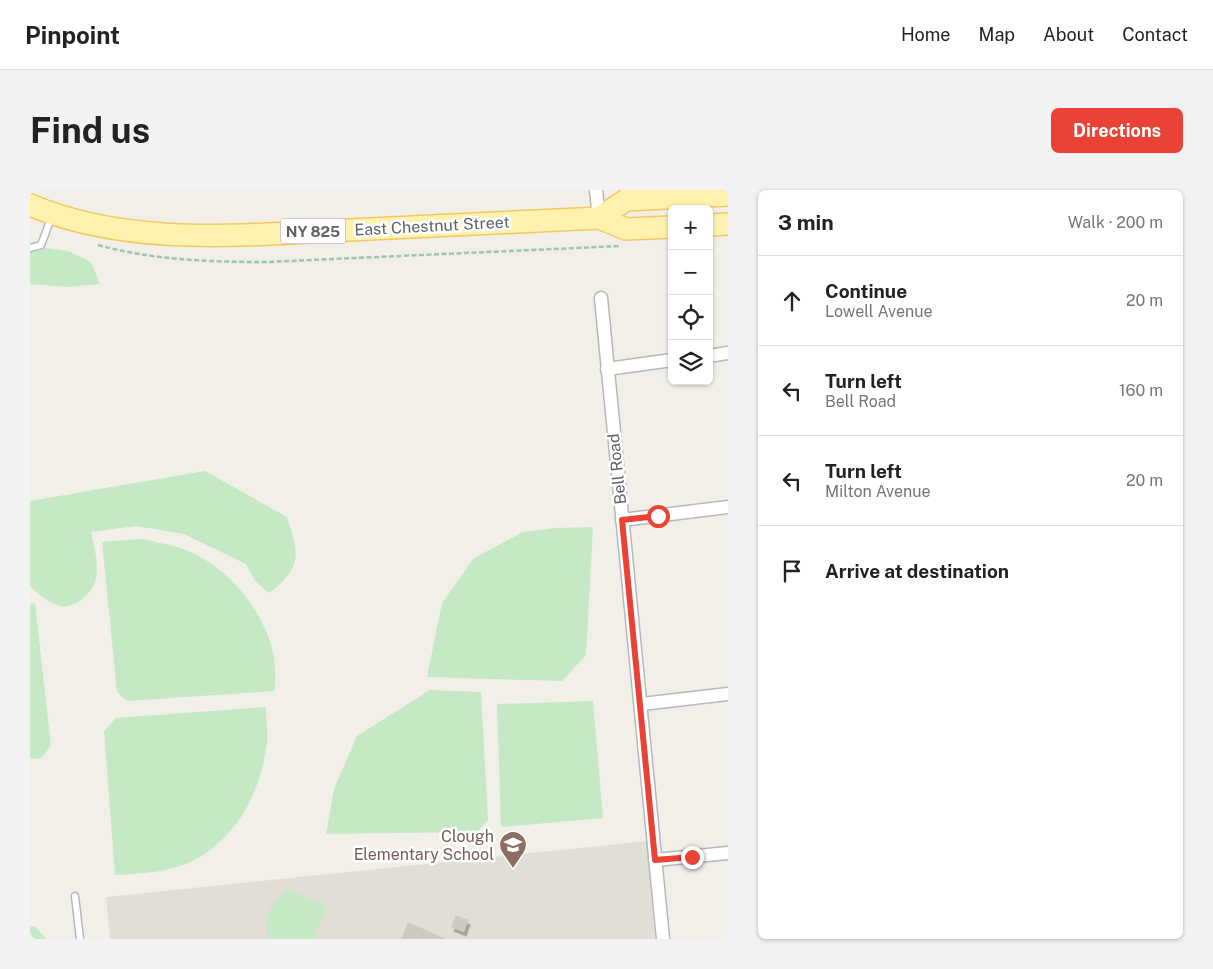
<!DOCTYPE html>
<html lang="en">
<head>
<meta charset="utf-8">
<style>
	body { margin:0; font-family:"Public Sans",sans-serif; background:#f2f2f2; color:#222 }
	.controls { position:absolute; right:15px; top:15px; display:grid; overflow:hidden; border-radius:8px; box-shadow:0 1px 4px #0004 }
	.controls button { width:45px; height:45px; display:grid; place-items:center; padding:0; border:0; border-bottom:1px solid #e0e0e0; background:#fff; color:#222; font:25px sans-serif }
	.stop { position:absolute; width:15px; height:15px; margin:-11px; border:4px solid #ea4335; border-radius:50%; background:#fff }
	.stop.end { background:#ea4335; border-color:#fff; box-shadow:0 1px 5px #0008 }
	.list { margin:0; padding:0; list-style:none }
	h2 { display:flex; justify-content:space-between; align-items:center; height:65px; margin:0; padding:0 20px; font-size:21px }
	h2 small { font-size:16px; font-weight:400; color:#767676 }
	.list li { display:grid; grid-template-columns:32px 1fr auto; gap:15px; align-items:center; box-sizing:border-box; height:90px; padding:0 20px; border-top:1px solid #e0e0e0 }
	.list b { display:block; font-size:19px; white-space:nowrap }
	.list p { margin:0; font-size:16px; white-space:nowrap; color:#767676 }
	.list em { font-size:16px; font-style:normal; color:#767676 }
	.icon { flex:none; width:28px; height:28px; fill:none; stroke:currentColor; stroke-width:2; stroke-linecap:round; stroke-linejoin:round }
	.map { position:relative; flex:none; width:698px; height:749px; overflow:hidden; border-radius:8px }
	header { display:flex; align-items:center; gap:30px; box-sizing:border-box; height:70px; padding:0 25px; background:#fff; border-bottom:1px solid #e0e0e0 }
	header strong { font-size:24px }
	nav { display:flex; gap:28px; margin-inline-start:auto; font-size:18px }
	.intro { display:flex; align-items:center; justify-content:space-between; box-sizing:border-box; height:120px; padding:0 30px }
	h1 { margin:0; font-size:35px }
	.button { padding:12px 22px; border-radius:8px; background:#ea4335; color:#fff; font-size:18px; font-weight:700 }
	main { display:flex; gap:30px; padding:0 30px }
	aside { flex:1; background:#fff; border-radius:8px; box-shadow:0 1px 4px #0004 }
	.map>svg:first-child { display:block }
	.education { fill:#e1ded6 }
	.green { fill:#c5e8c5 }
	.building { fill:#cccac5; filter:url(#shadow) }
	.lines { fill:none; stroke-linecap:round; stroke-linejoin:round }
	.lane-casing { stroke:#b5b8bc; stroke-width:9 }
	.street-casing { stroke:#b5b8bc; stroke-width:15 }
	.primary-casing { stroke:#f2c960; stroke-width:24 }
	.path { stroke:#9cc7a9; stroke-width:2.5; stroke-dasharray:5 2.5; stroke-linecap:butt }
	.lane { stroke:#fff; stroke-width:6 }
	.street { stroke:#fff; stroke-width:12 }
	.primary { stroke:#fff2af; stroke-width:21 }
	.route { stroke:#ea4335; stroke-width:6 }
	.labels { text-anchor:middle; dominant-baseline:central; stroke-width:5; stroke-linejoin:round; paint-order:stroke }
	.shield { fill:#fff; stroke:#8f9295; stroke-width:1 }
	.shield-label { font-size:15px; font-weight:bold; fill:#5f6368 }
	.street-label { font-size:16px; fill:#5f6368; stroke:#fff }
	.education-label { font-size:16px; fill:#785e54; stroke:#fff; text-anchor:end }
</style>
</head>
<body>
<header>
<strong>Pinpoint</strong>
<nav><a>Home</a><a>Map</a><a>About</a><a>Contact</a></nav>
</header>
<div class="intro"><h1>Find us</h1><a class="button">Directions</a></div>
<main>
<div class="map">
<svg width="698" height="749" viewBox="0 0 698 749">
	<defs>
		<filter id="shadow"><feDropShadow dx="2.5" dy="4.5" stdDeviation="0" flood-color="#0004"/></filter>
	</defs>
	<rect width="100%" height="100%" fill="#f1efe8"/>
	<polygon class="education" points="617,651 625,749 80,749 76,707"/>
	<g class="green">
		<polygon points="0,56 38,61 61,72 70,94 39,97 0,94"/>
		<path d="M175,281L257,327C269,364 273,377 239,403L225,391L216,374L154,344L106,336L61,342C64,356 69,374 66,389C64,397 59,403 53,408C33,426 16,411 0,396V311Z"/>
		<polygon points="563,337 556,465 532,491 397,487 412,413 444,368 493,342 527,338"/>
		<path d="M112,349C125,352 138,354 150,358C194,372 232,417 243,462C246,475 245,488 245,501L97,511L87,502L72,352Z"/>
		<polygon points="5,413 21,556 11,568 0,569 0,414"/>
		<polygon points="400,500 451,502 458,630 447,642 296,644 304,599 327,546"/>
		<polygon points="563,511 573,628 471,637 467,514"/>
		<path d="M236,517C236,528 238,541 237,552C231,604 203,658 150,676C129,683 107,684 85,685L74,541L86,528Z"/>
		<path d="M260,700L297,717L283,749H238C232,728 241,711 260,700Z"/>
		<polygon points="4,736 15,747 15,749 0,749 0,737"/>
	</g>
	<g class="building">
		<polygon points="426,725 438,730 434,742 421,737"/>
		<polygon points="378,732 416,749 371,749"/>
	</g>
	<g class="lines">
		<defs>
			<g id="lane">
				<polyline points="0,58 11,55 22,26"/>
				<polyline points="45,706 50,749"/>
			</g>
			<g id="street">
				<polyline points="566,0 569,28"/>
				<polyline points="571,108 633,749"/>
				<polyline points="679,166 698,163"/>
				<polyline points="577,179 642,170"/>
				<polyline points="592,330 698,317"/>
				<polyline points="612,514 698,504"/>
				<polyline points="625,670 698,663"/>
			</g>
			<g id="primary">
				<path d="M0,15C99,57 214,45 319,40C402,36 485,32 569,28L596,39L642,37"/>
				<polyline points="569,28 596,10 698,5"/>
				<polyline points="679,35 698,34"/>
			</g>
		</defs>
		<use href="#lane" class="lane-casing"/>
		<use href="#street" class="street-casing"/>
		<use href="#primary" class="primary-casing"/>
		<path class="path" d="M68,55C122,70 180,72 237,72L590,56"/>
		<use href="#lane" class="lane"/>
		<use href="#street" class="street"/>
		<use href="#primary" class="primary"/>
	</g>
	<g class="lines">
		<polyline class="route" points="628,326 592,330 625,670 662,667"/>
	</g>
	<defs>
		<symbol id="school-pin" viewBox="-11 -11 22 30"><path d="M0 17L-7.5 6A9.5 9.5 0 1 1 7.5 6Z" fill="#8d6e63" stroke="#fff"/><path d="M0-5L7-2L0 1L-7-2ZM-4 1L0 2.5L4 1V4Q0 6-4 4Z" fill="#fff"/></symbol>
	</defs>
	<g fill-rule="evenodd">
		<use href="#school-pin" x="467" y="639" width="32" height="43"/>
	</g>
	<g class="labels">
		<rect class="shield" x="250.5" y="28.5" width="65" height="25" rx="4"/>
		<g class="shield-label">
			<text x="283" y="41">NY 825</text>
		</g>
		<g class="street-label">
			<text transform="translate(402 36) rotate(-3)">East Chestnut Street</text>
			<text transform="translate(587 279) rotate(-96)">Bell Road</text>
		</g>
		<g class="education-label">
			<text x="464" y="646">Clough<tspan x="464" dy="18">Elementary School</tspan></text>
		</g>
	</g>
</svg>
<div class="controls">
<button>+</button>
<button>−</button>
<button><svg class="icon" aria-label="locate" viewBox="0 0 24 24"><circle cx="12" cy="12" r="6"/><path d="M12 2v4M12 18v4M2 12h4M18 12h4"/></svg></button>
<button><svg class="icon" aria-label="layers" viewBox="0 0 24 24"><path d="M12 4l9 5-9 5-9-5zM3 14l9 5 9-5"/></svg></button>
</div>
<div class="stop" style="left:628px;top:326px"></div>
<div class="stop end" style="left:662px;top:667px"></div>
</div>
<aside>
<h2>3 min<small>Walk · 200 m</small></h2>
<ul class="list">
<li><svg class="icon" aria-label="ahead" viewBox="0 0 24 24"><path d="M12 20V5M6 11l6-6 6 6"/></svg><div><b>Continue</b><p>Lowell Avenue</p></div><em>20 m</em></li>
<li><svg class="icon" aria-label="left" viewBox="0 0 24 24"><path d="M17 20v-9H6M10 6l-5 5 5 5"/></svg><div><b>Turn left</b><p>Bell Road</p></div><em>160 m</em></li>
<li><svg class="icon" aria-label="left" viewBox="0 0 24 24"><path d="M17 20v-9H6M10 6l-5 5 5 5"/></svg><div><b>Turn left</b><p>Milton Avenue</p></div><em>20 m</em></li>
<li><svg class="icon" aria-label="arrive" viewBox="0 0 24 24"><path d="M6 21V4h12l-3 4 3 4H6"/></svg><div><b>Arrive at destination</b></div></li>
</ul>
</aside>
</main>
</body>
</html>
